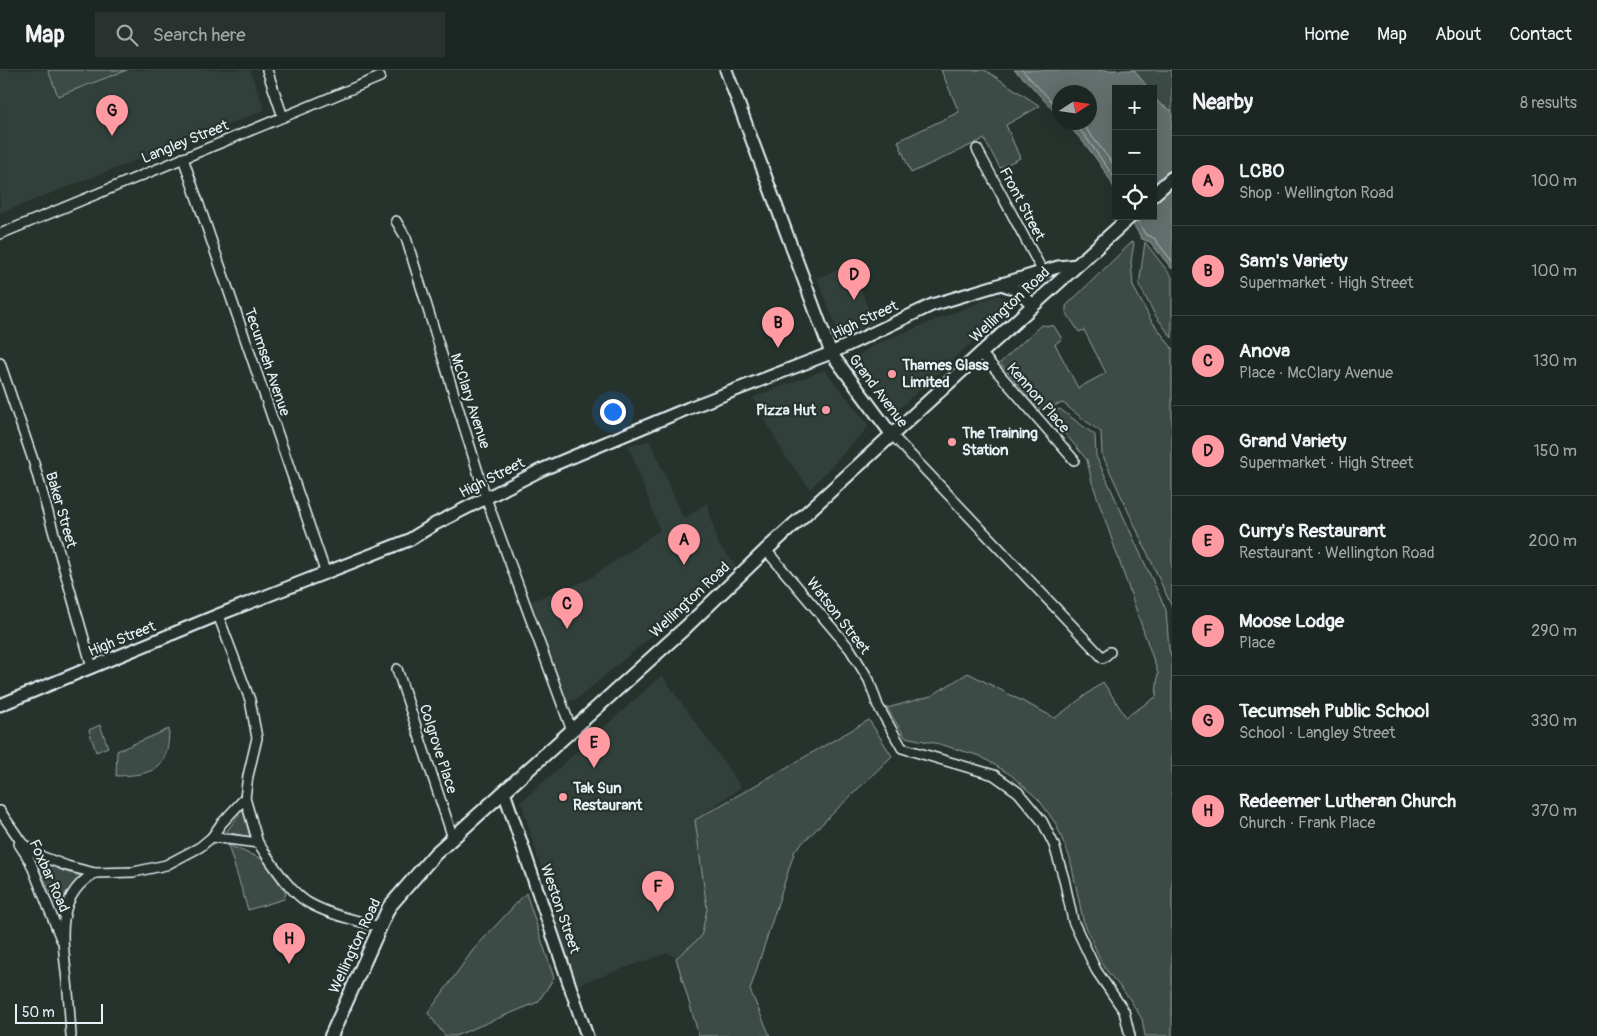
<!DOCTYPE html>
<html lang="en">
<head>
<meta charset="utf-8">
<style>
	body { margin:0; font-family:Pangolin,sans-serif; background:#29322f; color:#f1f3f6 }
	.controls { position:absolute; right:15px; top:15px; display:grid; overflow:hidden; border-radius:0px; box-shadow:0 5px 20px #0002 }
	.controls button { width:45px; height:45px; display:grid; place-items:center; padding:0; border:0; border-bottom:1px solid #3a4340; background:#1c2622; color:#f1f3f6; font:25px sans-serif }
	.compass { position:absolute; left:1052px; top:15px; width:45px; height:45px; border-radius:50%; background:#1c2622; box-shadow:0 5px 20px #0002; rotate:78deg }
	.scale { position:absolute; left:15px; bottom:12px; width:88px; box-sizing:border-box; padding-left:5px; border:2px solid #e8f1f8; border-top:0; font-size:14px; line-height:18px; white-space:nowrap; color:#e8f1f8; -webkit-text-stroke:4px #26332d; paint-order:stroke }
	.you { position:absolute; left:612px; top:341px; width:18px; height:18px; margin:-12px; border:4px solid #fff; border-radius:50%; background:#1a73e8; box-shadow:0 0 0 8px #1a73e833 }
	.badge { display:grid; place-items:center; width:32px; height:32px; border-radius:50%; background:#ff9aa2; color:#111; font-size:16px; font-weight:700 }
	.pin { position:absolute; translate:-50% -41px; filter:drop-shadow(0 1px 2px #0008) }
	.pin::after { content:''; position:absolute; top:26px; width:18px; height:15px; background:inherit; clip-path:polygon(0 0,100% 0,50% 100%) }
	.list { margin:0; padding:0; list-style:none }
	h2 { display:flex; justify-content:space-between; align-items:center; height:65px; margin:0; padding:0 20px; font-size:21px }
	h2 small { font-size:16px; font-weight:400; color:#a0a5a5 }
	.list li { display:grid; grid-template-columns:32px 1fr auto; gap:15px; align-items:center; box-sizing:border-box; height:90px; padding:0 20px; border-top:1px solid #3a4340 }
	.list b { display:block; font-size:19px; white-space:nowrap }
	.list p { margin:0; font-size:16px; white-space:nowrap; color:#a0a5a5 }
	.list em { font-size:16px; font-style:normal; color:#a0a5a5 }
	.icon { flex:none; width:28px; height:28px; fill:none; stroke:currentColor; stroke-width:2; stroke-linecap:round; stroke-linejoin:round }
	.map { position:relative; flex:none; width:1172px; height:966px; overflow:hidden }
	header { display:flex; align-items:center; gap:30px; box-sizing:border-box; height:70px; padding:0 25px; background:#1c2622; border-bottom:1px solid #3a4340 }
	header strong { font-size:24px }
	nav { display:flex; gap:28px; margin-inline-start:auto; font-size:18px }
	.search { width:350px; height:45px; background:#29322f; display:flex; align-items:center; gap:12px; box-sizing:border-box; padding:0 18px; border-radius:0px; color:#a0a5a5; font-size:19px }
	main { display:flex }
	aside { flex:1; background:#1c2622 }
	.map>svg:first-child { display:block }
	.built { fill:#333f3a }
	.green { fill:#3e4b47; stroke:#939ea0 }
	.water { fill:#636f6d; stroke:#98a3a5 }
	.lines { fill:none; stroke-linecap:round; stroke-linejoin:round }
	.shore { stroke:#b3bdc0; stroke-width:1 }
	.minor-casing { stroke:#e8f1f8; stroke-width:12 }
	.tertiary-casing { stroke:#e8f1f8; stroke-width:15 }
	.secondary-casing { stroke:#e8f1f8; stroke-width:16 }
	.minor { stroke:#26332d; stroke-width:9 }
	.tertiary { stroke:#26332d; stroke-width:11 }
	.secondary { stroke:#26332d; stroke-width:12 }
	.poi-dot { fill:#ff9aa2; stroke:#26332d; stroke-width:2 }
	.labels { text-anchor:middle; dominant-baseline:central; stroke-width:4.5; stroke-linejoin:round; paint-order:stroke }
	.street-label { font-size:15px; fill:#e8f1f8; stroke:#26332d }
	.poi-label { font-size:15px; font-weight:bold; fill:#e8f1f8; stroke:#26332d; text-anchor:start }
</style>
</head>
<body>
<header>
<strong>Map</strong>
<div class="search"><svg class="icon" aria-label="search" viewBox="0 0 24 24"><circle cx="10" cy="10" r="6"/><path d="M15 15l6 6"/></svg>Search here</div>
<nav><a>Home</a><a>Map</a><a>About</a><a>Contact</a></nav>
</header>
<main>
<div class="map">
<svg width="1172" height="966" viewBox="0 0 1172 966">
	<rect width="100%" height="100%" fill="#26332d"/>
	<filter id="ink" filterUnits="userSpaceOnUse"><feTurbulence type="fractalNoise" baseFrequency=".02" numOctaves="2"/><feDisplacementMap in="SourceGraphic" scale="10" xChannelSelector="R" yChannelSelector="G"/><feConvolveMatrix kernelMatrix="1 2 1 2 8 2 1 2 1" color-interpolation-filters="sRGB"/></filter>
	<g filter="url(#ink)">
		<g class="built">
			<polygon points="0,0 48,0 58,26 127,0 250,0 265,40 0,143"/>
			<polygon points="852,194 873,253 847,265 837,259 817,208"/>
			<polygon points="998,225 1016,232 894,343 851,291 873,275"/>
			<polygon points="825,300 869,356 810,419 785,386 753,327"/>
			<polygon points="650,371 684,449 707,433 718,474 736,495 577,629 567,631 531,531 586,511 660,460 628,375"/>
			<polygon points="662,605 741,717 695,750 707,839 701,867 676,888 668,883 576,915 521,732"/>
		</g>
		<g class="green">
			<polygon points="48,0 127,0 58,26"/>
			<polygon points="941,0 985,0 1040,36 1006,55 1020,88 1000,98 984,69 911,103 898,71 959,42"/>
			<polygon points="1130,0 1172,0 1172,41 1160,34 1153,27 1153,19 1146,19"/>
			<polygon points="1133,171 1134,173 1131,191 1133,216 1151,250 1172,278 1172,537 1102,384 1101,362 1083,349 1063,333 1039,340 1000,293 1041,255 1054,256 1062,269 1055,274 1078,318 1106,303 1084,260 1079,262 1066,242 1066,236"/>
			<polygon points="1145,172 1172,207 1172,268 1155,245 1139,215"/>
			<polygon points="1060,339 1095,365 1096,386 1166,540 1169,579 1172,588 1172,966 1145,966 1142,949 1129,928 1103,896 1083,850 1070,788 1056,754 1039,730 1011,705 980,686 939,674 905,667 887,638 931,626 968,603 1055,648 1103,612 1126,647 1156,627 1158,603 1092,412 1087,390 1048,343"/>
			<polygon points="869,650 892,686 795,780 750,920 770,966 699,966 676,888 701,867 707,839 695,750"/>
			<polygon points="100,655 108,677 96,682 89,660"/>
			<path d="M169,659C169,700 153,705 116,706L117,681Z"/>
			<polygon points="243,740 250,767 226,762"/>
			<polygon points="228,775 262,789 286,823 284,829 248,840"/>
			<polygon points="36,787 63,801 80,806 56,835 36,790"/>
			<polygon points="526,823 554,908 538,932 455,966 445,966 428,943 473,880"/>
		</g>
		<g class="water">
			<path d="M1014,0H1134L1149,19H1116V122C1104,96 1085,73 1066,53L1090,52V22H1060L1059,46C1044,32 1031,13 1014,0Z"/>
			<polygon points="1153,26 1160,34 1172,41 1172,199 1150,172 1142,169 1128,146 1153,146"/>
		</g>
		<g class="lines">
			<g class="shore">
				<polyline points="1022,0 1060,40"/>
				<polyline points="1073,52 1085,66 1116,110"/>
				<polyline points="1081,52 1116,98"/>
				<polyline points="1137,150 1145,164 1154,168 1172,191"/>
			</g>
			<defs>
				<g id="minor">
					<polyline points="267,0 283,47"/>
					<polyline points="977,79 1043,202"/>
					<polyline points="183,88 326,504"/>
					<polyline points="396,151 406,168 486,428 572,661"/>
					<polyline points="0,164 380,7"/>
					<polyline points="981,283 1074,390"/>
					<polyline points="0,293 33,390 92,597"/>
					<polyline points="892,365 1103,588 1110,582"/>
					<polyline points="766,480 850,579 869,610 878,636 902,678 994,705 1018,722 1042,751 1054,775 1064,809 1073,851 1096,900 1124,941 1130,966"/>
					<polyline points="397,599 453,768"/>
					<polyline points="245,728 258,773"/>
					<polyline points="0,741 22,773 38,785 67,796 95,803 134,802 166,795 200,777 212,767 221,754 245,728 248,706 257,668 250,630 218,545"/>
					<path d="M212,767L258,773C271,791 288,820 307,832C329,845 356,850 380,857"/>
					<polyline points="19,774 30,791 61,869"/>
					<path d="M71,966C70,948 69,930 67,911C63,871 53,827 95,803"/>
				</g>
				<g id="tertiary">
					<polyline points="726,0 831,283 892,365"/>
					<path d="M1001,214C1018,219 1022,223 1033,236"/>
					<polyline points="0,635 218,545 409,470 435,454 541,400 689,338 831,283 932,235 1058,197 1077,195"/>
					<polyline points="504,722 587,966"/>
				</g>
				<g id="secondary">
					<polyline points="1153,125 1172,108"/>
					<polyline points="331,966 389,837 435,784 686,557 766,480 1131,146"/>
				</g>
			</defs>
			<use href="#minor" class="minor-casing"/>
			<use href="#tertiary" class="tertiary-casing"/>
			<use href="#secondary" class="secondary-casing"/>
			<use href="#minor" class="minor"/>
			<use href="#tertiary" class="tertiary"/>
			<use href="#secondary" class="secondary"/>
		</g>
	</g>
	<g class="poi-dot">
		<circle cx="892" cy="304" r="5"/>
		<circle cx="826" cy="340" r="5"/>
		<circle cx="952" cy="372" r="5"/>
		<circle cx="563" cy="727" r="5"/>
	</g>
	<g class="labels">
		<g class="street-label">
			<text transform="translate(185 72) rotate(-22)">Langley Street</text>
			<text transform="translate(1022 134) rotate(62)">Front Street</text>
			<text transform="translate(1010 235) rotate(-43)">Wellington Road</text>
			<text transform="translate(865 250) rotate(-25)">High Street</text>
			<text transform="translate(267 292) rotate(71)">Tecumseh Avenue</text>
			<text transform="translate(878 321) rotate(53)">Grand Avenue</text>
			<text transform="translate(1038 328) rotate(49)">Kennon Place</text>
			<text transform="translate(470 331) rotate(72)">McClary Avenue</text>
			<text transform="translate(492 408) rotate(-27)">High Street</text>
			<text transform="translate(61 440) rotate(74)">Baker Street</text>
			<text transform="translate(690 530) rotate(-43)">Wellington Road</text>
			<text transform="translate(838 546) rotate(52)">Watson Street</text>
			<text transform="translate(122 569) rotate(-22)">High Street</text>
			<text transform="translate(438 679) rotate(72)">Colgrove Place</text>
			<text transform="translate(49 806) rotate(66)">Foxbar Road</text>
			<text transform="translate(560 839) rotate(71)">Weston Street</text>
			<text transform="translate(355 876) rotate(-65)">Wellington Road</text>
		</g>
		<g class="poi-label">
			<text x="902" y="295">Thames Glass<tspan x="902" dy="17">Limited</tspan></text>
			<text x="816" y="340" text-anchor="end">Pizza Hut</text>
			<text x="962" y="363">The Training<tspan x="962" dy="17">Station</tspan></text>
			<text x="573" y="718">Tak Sun<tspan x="573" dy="17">Restaurant</tspan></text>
		</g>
	</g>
</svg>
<div class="controls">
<button>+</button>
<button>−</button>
<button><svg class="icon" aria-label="locate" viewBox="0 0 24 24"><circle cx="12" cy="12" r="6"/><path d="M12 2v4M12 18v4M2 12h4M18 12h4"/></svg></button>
</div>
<svg class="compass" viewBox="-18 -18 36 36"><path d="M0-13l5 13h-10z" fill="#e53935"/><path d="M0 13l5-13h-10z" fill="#a0a5a5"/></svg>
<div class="scale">50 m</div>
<div class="you"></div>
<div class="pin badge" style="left:684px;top:495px">A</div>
<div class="pin badge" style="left:778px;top:278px">B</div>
<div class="pin badge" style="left:567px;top:559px">C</div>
<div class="pin badge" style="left:854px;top:230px">D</div>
<div class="pin badge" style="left:594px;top:698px">E</div>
<div class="pin badge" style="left:658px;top:842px">F</div>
<div class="pin badge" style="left:112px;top:66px">G</div>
<div class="pin badge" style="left:289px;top:894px">H</div>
</div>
<aside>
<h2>Nearby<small>8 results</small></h2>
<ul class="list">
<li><span class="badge">A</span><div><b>LCBO</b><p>Shop · Wellington Road</p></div><em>100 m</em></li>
<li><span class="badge">B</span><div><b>Sam's Variety</b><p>Supermarket · High Street</p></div><em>100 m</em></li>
<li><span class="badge">C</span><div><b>Anova</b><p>Place · McClary Avenue</p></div><em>130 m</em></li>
<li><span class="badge">D</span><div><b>Grand Variety</b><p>Supermarket · High Street</p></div><em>150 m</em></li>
<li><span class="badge">E</span><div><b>Curry's Restaurant</b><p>Restaurant · Wellington Road</p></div><em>200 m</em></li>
<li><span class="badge">F</span><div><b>Moose Lodge</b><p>Place</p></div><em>290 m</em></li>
<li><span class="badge">G</span><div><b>Tecumseh Public School</b><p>School · Langley Street</p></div><em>330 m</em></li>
<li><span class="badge">H</span><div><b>Redeemer Lutheran Church</b><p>Church · Frank Place</p></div><em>370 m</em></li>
</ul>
</aside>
</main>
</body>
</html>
